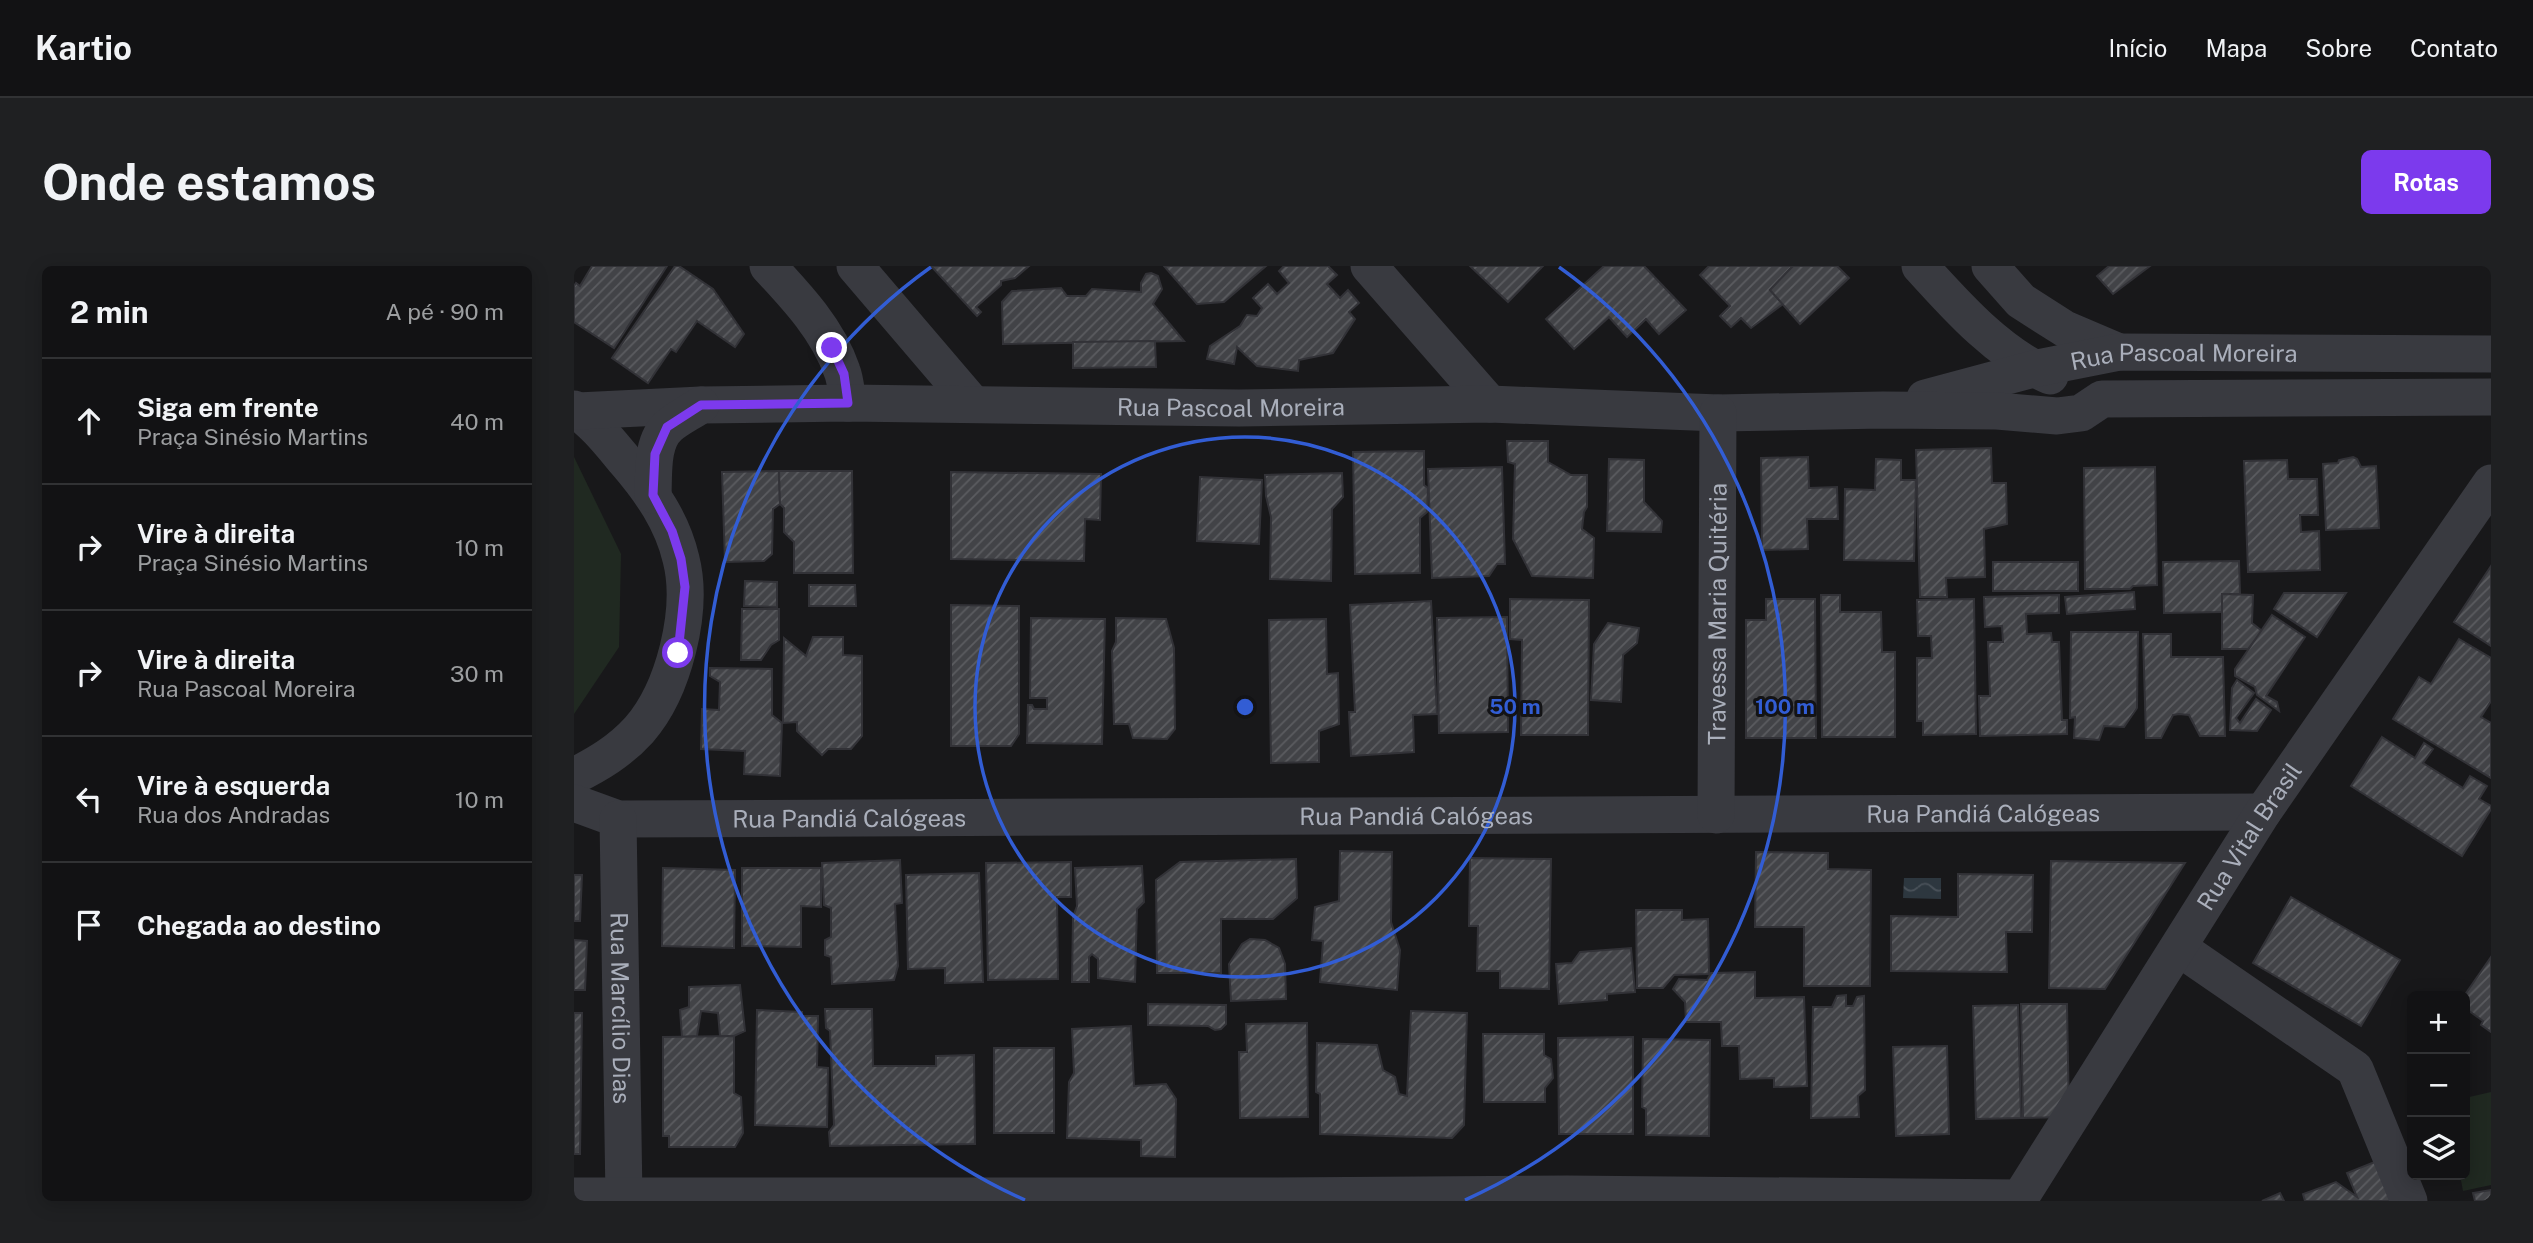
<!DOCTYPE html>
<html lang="pt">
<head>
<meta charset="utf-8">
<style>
	body { margin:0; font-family:"Public Sans",sans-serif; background:#1f2022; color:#f1f3f6 }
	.controls { position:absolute; right:21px; bottom:21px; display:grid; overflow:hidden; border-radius:10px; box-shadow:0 4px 18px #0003 }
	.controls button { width:63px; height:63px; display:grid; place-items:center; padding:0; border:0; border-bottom:2px solid #313234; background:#121214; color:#f1f3f6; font:35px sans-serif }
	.stop { position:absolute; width:21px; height:21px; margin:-16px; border:5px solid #7c3aed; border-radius:50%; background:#fff }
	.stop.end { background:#7c3aed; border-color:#fff; box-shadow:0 2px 7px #0008 }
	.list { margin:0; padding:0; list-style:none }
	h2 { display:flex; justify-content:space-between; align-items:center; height:91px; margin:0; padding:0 28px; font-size:30px }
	h2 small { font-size:23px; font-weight:400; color:#9c9ea0 }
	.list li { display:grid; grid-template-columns:46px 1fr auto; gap:21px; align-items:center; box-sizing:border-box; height:126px; padding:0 28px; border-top:2px solid #313234 }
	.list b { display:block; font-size:26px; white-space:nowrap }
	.list p { margin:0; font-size:23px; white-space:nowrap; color:#9c9ea0 }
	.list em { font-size:23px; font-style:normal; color:#9c9ea0 }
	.icon { flex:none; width:38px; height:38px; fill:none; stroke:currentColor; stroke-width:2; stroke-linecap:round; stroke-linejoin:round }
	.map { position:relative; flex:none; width:1917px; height:935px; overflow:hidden; border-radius:10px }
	header { display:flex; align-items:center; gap:42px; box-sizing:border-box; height:98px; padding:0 35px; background:#121214; border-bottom:2px solid #313234 }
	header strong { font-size:33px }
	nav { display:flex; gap:38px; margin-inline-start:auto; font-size:24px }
	.intro { display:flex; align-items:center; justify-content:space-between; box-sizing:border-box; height:168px; padding:0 42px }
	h1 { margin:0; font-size:49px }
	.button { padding:18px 32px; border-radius:10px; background:#7c3aed; color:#fff; font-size:24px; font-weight:700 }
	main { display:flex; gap:42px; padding:0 42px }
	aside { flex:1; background:#121214; border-radius:10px; box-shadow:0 4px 18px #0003 }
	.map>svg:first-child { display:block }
	.green { fill:#202921 }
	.water { fill:url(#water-waves) }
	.building { fill:url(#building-hatch); stroke:#323237; stroke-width:2 }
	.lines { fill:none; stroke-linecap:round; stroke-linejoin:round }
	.minor { stroke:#393a40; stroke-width:37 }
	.route { stroke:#7c3aed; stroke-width:9 }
	.ring { fill:none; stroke:#325dd4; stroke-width:3.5 }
	.labels { text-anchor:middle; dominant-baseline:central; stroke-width:6; stroke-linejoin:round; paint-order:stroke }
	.street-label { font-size:24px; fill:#aaafbb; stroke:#131315 }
	.centre { fill:#325dd4; stroke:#131315; stroke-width:3.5 }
	.ring-label { font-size:21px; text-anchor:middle; font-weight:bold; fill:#325dd4; stroke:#131315; stroke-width:6; stroke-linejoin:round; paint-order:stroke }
</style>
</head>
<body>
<header>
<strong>Kartio</strong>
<nav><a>Início</a><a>Mapa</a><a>Sobre</a><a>Contato</a></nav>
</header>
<div class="intro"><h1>Onde estamos</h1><a class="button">Rotas</a></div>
<main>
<aside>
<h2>2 min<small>A pé · 90 m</small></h2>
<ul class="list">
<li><svg class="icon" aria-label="ahead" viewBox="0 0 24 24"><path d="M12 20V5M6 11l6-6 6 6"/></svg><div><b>Siga em frente</b><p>Praça Sinésio Martins</p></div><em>40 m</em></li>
<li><svg class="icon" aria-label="right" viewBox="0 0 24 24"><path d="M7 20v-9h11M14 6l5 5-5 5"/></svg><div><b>Vire à direita</b><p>Praça Sinésio Martins</p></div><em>10 m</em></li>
<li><svg class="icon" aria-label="right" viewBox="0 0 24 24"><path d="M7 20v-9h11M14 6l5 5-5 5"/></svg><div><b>Vire à direita</b><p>Rua Pascoal Moreira</p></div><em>30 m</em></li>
<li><svg class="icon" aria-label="left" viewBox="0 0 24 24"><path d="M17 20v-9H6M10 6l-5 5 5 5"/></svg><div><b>Vire à esquerda</b><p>Rua dos Andradas</p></div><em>10 m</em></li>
<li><svg class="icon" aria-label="arrive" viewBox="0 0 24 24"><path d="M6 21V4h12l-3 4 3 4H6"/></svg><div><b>Chegada ao destino</b></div></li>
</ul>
</aside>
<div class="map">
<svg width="1917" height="935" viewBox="0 0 1917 935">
	<defs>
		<pattern id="water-waves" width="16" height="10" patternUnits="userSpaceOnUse" patternTransform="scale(1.75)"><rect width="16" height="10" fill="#2d373f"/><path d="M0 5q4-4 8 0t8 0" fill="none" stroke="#495159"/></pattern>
		<pattern id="building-hatch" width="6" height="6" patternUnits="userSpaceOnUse" patternTransform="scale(1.75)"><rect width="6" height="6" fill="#424347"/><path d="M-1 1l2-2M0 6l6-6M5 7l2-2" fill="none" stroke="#5b5c60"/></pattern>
	</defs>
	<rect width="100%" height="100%" fill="#18181a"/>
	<g class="green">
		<polygon points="0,191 47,288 45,381 0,448"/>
		<polygon points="1917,826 1917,919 1889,925 1886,909 1891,909 1891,832"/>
	</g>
	<polygon class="water" points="1330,612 1367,612 1367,633 1329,632"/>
	<g class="building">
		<polygon points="18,0 93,0 40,82 0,56 0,20 2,17 6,20"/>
		<polygon points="101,0 105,0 139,23 170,68 161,81 123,55 102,86 97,83 74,117 38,92"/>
		<polygon points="357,0 455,0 441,12 427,15 427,19 402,41 407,46 403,50"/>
		<polygon points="590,0 692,0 650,36 623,38"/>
		<polygon points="710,0 754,0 763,9 753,18 766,32 774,24 785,37 775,46 781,53 759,87 725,94 724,105 683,100 663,81 660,98 633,93 636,80 666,60 673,49 683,50 688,42 679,32 694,18 703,28 715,17 705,5"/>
		<polygon points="896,0 969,0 934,36"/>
		<polygon points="1030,0 1070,0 1112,44 1085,68 1072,53 1053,71 1035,51 1000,83 972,53"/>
		<polygon points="1135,0 1219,0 1196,24 1209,38 1177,62 1167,52 1157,61 1146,50 1156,40 1126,9"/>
		<polygon points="1219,0 1263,0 1275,12 1226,58 1196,24"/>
		<polygon points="1535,0 1576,0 1539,28 1523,10"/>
		<polygon points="577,7 584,10 588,23 579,38 610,75 429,78 428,36 438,25 487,22 493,30 512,30 518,23 567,26 567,17 572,8"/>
		<polygon points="581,75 582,101 499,102 499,76"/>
		<polygon points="933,175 974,175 974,196 997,209 1013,209 1013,241 1010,246 1008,263 1020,272 1019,312 958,310 939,273 941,198 934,196"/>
		<polygon points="1417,182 1418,217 1432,217 1433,258 1410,263 1411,311 1372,312 1373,331 1346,331 1342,184"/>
		<polygon points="850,185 850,219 854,222 853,246 846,252 846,307 781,308 779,186"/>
		<polygon points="1234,191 1235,222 1263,221 1264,253 1233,253 1234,283 1188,284 1187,192"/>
		<polygon points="1779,191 1783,193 1787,201 1802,200 1805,262 1752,264 1749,198 1764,197 1765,194"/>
		<polygon points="1035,193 1070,194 1070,236 1088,255 1087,266 1033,265"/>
		<polygon points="1302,193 1327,194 1327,214 1342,214 1340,295 1270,294 1271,223 1301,224"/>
		<polygon points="1713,194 1714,213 1743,213 1744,249 1726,249 1727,266 1745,265 1746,304 1674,306 1670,195"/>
		<polygon points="928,201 931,298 923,298 915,310 858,312 854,203"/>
		<polygon points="1581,201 1583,319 1559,320 1556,323 1511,323 1510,202"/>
		<polygon points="205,205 206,238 199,243 198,288 190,295 151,296 148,206"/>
		<polygon points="205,205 278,205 279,307 220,307 220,276 210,266 210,242 206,238"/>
		<polygon points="377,206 527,208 526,254 511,253 510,295 377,293"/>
		<polygon points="768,207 769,231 758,243 757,315 696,313 697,251 692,230 691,209"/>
		<polygon points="626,211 688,214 685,278 623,275"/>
		<polygon points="1665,295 1666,328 1648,328 1648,346 1590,347 1589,296"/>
		<rect x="1419" y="296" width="85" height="29"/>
		<polygon points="1917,300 1917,380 1880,356"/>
		<polygon points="171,315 203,316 203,341 170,340"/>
		<polygon points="235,319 281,319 282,340 235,340"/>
		<polygon points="1560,326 1561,343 1493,348 1491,331"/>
		<polygon points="1710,327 1772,327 1743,371 1700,343"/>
		<polygon points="1648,328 1679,329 1678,357 1688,365 1674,383 1648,383"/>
		<polygon points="1247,329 1266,329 1266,346 1307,346 1308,386 1321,386 1321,471 1248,471"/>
		<polygon points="1485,329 1485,347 1452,348 1453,368 1477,367 1478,376 1485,376 1488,454 1493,454 1493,468 1406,470 1405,430 1416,430 1414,376 1429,376 1428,360 1411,361 1410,331"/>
		<polygon points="936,333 1015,334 1014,469 947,469 948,374 936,373"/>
		<polygon points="1192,333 1241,333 1242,472 1172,472 1172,354 1192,354"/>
		<polygon points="1400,333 1402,468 1349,469 1349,455 1343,455 1343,392 1358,392 1357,370 1344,370 1343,334"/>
		<polygon points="857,335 863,448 839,449 840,486 777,490 775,446 781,446 776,339"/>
		<polygon points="377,339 445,340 445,468 437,480 377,480"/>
		<polygon points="168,343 205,343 205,374 197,379 187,394 167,394"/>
		<polygon points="1698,349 1731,371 1692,430 1703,436 1705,445 1683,429 1681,421 1661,410 1661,403"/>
		<polygon points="933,351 934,466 865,467 863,352"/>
		<polygon points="457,352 531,353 528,478 453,477 454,439 458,439 460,443 473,443 473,432 456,432"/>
		<polygon points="542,352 592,353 600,382 601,463 593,473 559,472 555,458 540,458 538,385 542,376"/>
		<polygon points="752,353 753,408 764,407 765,458 745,465 745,496 697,497 695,354"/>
		<polygon points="1034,357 1065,362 1063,377 1049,389 1047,436 1017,434 1020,378"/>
		<polygon points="1497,366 1564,366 1563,442 1550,461 1530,460 1525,474 1500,472 1501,451 1496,452"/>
		<polygon points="1569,368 1597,368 1597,391 1649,391 1651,470 1626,470 1615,449 1605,448 1599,449 1587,472 1572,472"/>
		<polygon points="239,371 269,371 269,389 288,390 288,470 277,483 254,483 248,489 223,465 223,456 209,457 210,372 232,390"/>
		<polygon points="1885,373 1917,392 1917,435 1907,451 1917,457 1917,512 1819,453 1845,411 1857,418"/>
		<polygon points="136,402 198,403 198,449 208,457 206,510 170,508 171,485 127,483 128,443 145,444 146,416 136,410"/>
		<polygon points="1663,414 1680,427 1662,452 1666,457 1682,433 1697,444 1683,465 1656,464 1658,422"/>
		<polygon points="1808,471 1841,492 1850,477 1859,483 1849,497 1889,522 1896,510 1913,520 1905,533 1917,540 1917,543 1888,590 1777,520"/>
		<polygon points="766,585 818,586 817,656 826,684 823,724 746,716 749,675 738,674 741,641 765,635"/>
		<polygon points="1182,586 1254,587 1254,603 1297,604 1296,720 1230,720 1230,661 1181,661"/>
		<polygon points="896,592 977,593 975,723 926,722 926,705 903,705 904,660 895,660"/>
		<polygon points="722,593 723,632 699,653 647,653 647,707 583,707 582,614 606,596"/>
		<polygon points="326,594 328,637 321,638 324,700 320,714 258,718 257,691 251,689 251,674 257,671 257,642 250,639 248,597"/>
		<polygon points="1477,595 1611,597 1531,723 1475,722"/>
		<polygon points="497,596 497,631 483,631 484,713 414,714 412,597"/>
		<polygon points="568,600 570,636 563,643 561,716 524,712 524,693 518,688 515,691 515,716 498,716 499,651 503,640 501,602"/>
		<polygon points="89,602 161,604 160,682 88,680"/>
		<polygon points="168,602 247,602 247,641 227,640 227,681 168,680"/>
		<polygon points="405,607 409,716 371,717 371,702 334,703 332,609"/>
		<polygon points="1384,608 1459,609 1458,666 1432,666 1433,706 1317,705 1317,650 1384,651"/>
		<polygon points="0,609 8,609 6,655 0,655"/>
		<polygon points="1717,631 1826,694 1787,760 1679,697"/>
		<polygon points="1062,644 1108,644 1108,654 1134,653 1135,708 1100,709 1089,722 1063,722"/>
		<polygon points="676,673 691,674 705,682 711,698 712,733 657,735 655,698 668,678"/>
		<polygon points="0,674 13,675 11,724 0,724"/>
		<polygon points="1057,682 1061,726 1033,728 1033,734 985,738 982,698 998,697 1006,686"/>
		<polygon points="1917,691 1917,766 1907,759 1909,755 1891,742 1890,730"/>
		<polygon points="1181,706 1181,732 1230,731 1233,820 1200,821 1200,812 1166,813 1165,780 1148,780 1147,756 1112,756 1111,736 1099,723 1105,713 1133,714 1137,707"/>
		<polygon points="166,719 171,765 160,770 146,770 144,747 127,745 123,770 108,771 106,744 115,741 115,721"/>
		<polygon points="1272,729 1272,740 1279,740 1283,731 1290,730 1291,824 1284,830 1285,851 1237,852 1239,741 1258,741 1263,730"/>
		<polygon points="574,738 652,739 652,758 647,763 641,764 634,760 574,759"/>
		<polygon points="1447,738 1493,738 1495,851 1449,852"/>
		<polygon points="1444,739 1447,852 1402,853 1399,740"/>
		<polygon points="251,743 298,743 299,800 362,800 362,790 400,789 401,878 256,880 255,866 260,859 256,765 252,762"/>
		<polygon points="183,744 228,746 228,750 244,750 243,801 254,802 253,861 181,859"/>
		<polygon points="837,745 893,747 890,859 878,872 746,868 746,828 742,826 743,777 803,779 809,804 821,811 825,828 833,830"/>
		<polygon points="0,747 8,747 6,888 0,888"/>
		<polygon points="733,757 734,851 666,852 665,786 673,786 672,758"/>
		<polygon points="557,760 560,820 592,818 602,833 601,891 567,890 567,874 493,872 495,816 500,807 498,763"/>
		<polygon points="909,768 970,768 970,789 977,793 979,812 971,822 971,836 910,836"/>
		<polygon points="160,770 160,827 167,831 169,867 161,881 95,881 95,870 89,870 89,771"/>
		<polygon points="1059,771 1059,868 985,868 984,772"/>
		<polygon points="1069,773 1136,774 1135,870 1072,869 1072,843 1068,841"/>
		<polygon points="1373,780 1375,868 1322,870 1319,781"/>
		<rect x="420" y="782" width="60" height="85"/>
		<polygon points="1803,895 1819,935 1731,935 1729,928 1762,916 1783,931 1773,907"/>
		<polygon points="1917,924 1917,935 1901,935 1899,927"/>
		<polygon points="1706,927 1710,935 1688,935"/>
	</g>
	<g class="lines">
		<g class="minor">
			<path d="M194,0C223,31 254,64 268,105C272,115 272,127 274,137"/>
			<polyline points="281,0 398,137"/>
			<polyline points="795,0 916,138"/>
			<path d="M1346,0C1383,41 1425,88 1476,110"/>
			<polyline points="1416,0 1447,35 1491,63 1545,86"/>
			<path id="s1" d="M1351,132L1459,103L1545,86L1917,88"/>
			<path d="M0,143C20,156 37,178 52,196C77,225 98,255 107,293C120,344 100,424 65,464C46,485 24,498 0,510"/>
			<path id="s2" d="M4,145L127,139L274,137L665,142L916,138L1144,147L1309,144L1423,145L1483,150L1507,147L1528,133L1917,131"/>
			<path d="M79,229C80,208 77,175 95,160C104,152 117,146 127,139"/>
			<path id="s3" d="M0,537L44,553L1689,546"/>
			<path id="s4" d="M1142,549L1144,147"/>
			<path id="s5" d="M44,553L50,932"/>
			<polyline points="1605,682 1781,803 1835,935"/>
			<path id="s6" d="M0,930H702L993,928L1446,932L1689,546L1917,217"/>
		</g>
	</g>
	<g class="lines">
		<polyline class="route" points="104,387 111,321 107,293 98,265 79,229 81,188 93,161 127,139 274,137 270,108 258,82"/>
	</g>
	<g class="ring">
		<circle cx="671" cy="441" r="270"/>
		<path d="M451 934A540 540 0 0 1 357 1M985 1A540 540 0 0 1 891 934"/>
	</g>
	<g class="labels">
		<g class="street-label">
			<text stroke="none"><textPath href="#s1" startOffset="264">Rua Pascoal Moreira</textPath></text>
			<text stroke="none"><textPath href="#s2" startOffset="653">Rua Pascoal Moreira</textPath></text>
			<text stroke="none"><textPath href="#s4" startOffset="201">Travessa Maria Quitéria</textPath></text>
			<text stroke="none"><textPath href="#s3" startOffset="1412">Rua Pandiá Calógeas</textPath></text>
			<text stroke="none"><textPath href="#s3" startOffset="845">Rua Pandiá Calógeas</textPath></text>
			<text stroke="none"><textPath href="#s3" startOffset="278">Rua Pandiá Calógeas</textPath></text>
			<text stroke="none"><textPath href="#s6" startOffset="1874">Rua Vital Brasil</textPath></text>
			<text stroke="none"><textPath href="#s5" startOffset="189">Rua Marcílio Dias</textPath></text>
		</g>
	</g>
	<circle cx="671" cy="441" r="10" class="centre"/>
	<g class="ring-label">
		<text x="941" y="448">50 m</text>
		<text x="1211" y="448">100 m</text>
	</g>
</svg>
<div class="controls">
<button>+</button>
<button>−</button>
<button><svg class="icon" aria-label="layers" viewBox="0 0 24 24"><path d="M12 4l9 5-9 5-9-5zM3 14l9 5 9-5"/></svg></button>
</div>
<div class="stop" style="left:104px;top:387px"></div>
<div class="stop end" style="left:258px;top:82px"></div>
</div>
</main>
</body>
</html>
